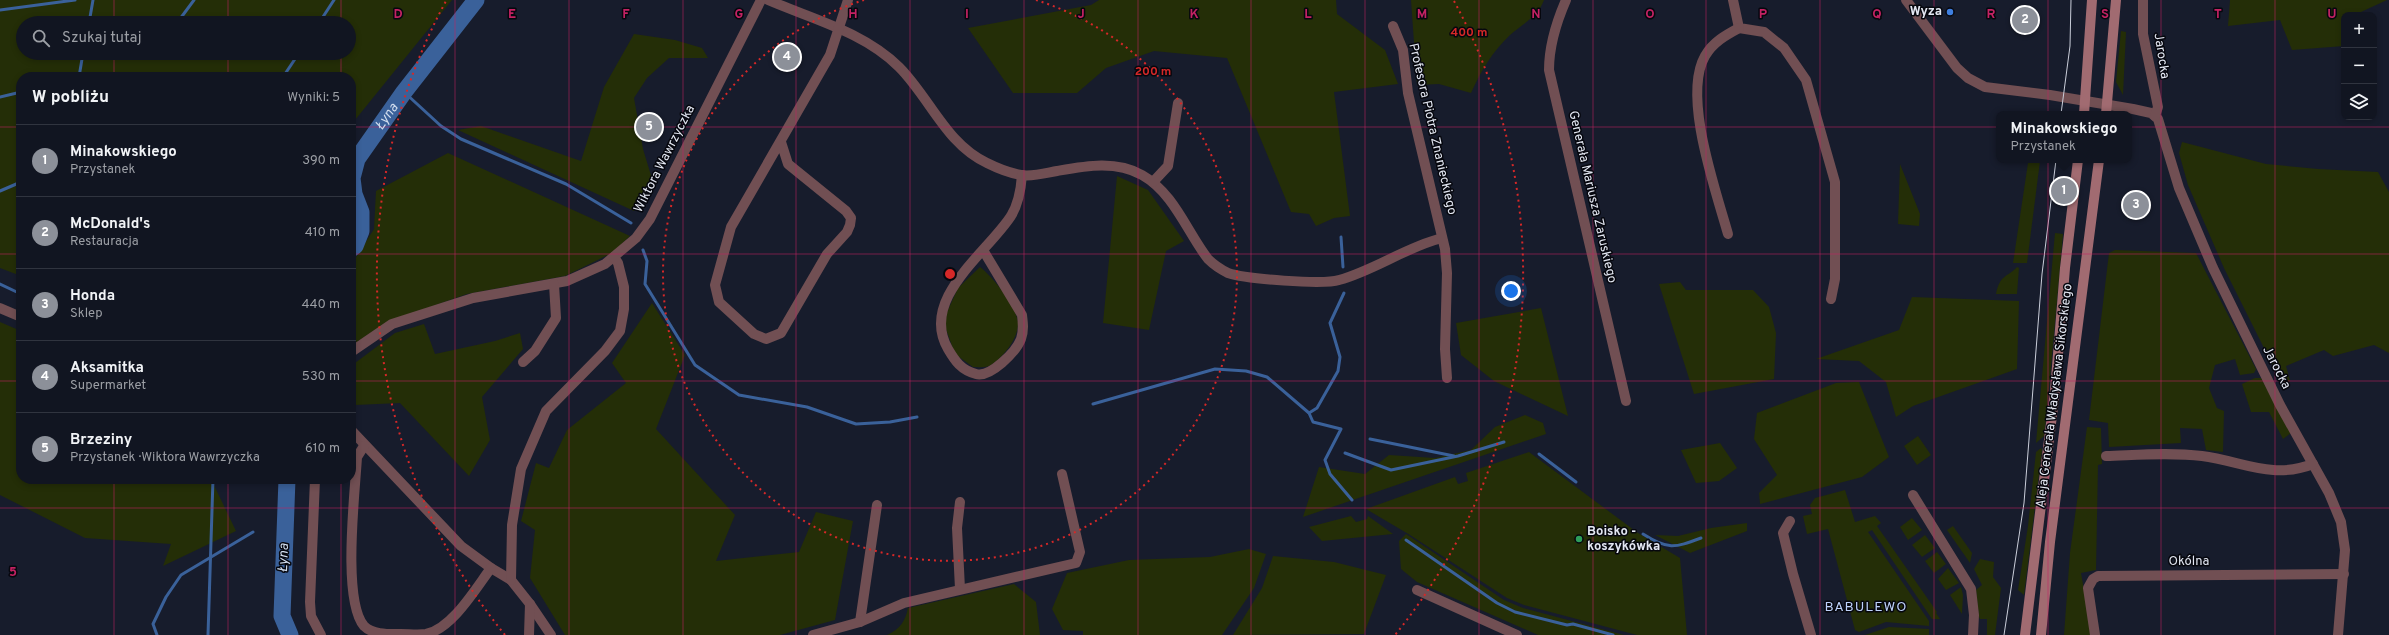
<!DOCTYPE html>
<html lang="pl">
<head>
<meta charset="utf-8">
<style>
	body { margin:0; font-family:Overpass,sans-serif; background:#1e222e; color:#f1f3f6 }
	.controls { position:absolute; right:12px; top:12px; display:grid; overflow:hidden; border-radius:8px; box-shadow:0 2px 6px #0003 }
	.controls button { width:36px; height:36px; display:grid; place-items:center; padding:0; border:0; border-bottom:1px solid #30343f; background:#111521; color:#f1f3f6; font:20px sans-serif }
	.you { position:absolute; left:1511px; top:291px; width:14px; height:14px; margin:-10px; border:3px solid #fff; border-radius:50%; background:#1a73e8; box-shadow:0 0 0 6px #1a73e833 }
	.badge { display:grid; place-items:center; width:26px; height:26px; border-radius:50%; background:#8c9099; color:#fff; font-size:13px; font-weight:700 }
	.pin { position:absolute; translate:-50% -50%; border:2px solid #fff; box-shadow:0 1px 4px #0006 }
	.popup { position:absolute; left:1996px; top:111px; width:136px; height:52px; box-sizing:border-box; display:grid; place-content:center; border-radius:8px; background:#111521; filter:drop-shadow(0 1px 3px #0005); font-size:13px; white-space:nowrap; color:#9c9fa5 }
	.popup b { font-size:15px; color:#f1f3f6 }
	.popup::after { content:''; position:absolute; left:50%; top:100%; margin-left:-8px; border:8px solid transparent; border-top-color:#111521 }
	.list { margin:0; padding:0; list-style:none }
	h2 { display:flex; justify-content:space-between; align-items:center; height:52px; margin:0; padding:0 16px; font-size:17px }
	h2 small { font-size:13px; font-weight:400; color:#9c9fa5 }
	.list li { display:grid; grid-template-columns:26px 1fr auto; gap:12px; align-items:center; box-sizing:border-box; height:72px; padding:0 16px; border-top:1px solid #30343f }
	.list b { display:block; font-size:15px; white-space:nowrap }
	.list p { margin:0; font-size:13px; white-space:nowrap; color:#9c9fa5 }
	.list em { font-size:13px; font-style:normal; color:#9c9fa5 }
	.icon { flex:none; width:22px; height:22px; fill:none; stroke:currentColor; stroke-width:2; stroke-linecap:round; stroke-linejoin:round }
	.map { position:relative; flex:none; width:2389px; height:635px; overflow:hidden }
	.search { position:absolute; background:#111521; box-shadow:0 2px 6px #0003; left:16px; top:16px; width:340px; height:44px; display:flex; align-items:center; gap:10px; box-sizing:border-box; padding:0 14px; border-radius:22px; color:#9c9fa5; font-size:15px }
	.panel { position:absolute; background:#111521; box-shadow:0 2px 6px #0003; left:16px; top:72px; width:340px; height:412px; border-radius:16px }
	.map>svg:first-child { display:block }
	.green { fill:#242e07; fill-rule:evenodd }
	.lines { fill:none; stroke-linecap:round; stroke-linejoin:round }
	.stream { stroke:#3a619a; stroke-width:3 }
	.river { stroke:#3a619a; stroke-width:17 }
	.minor { stroke:#714f53; stroke-width:10 }
	.secondary { stroke:#a16b71; stroke-width:10 }
	.tram { stroke:#caceda; stroke-width:1 }
	.grid { fill:none; stroke:#c42263; stroke-width:1; stroke-opacity:0.55 }
	.ring { fill:none; stroke:#d62828; stroke-width:2; stroke-dasharray:2 4 }
	.shop-dot { fill:#3f7fe0; stroke:#06070e; stroke-width:1.5 }
	.leisure-dot { fill:#2e9e5b; stroke:#06070e; stroke-width:1.5 }
	.labels { text-anchor:middle; dominant-baseline:central; stroke-width:3; stroke-linejoin:round; paint-order:stroke }
	.poi-label { font-size:13px; font-weight:bold; fill:#e3e7f2; stroke:#06070e; text-anchor:end }
	.street-label { font-size:13px; fill:#e3e7f2; stroke:#06070e }
	.water-label { font-size:14px; font-style:italic; fill:#d1ddee; stroke:#06070e }
	.neighbourhood-label { font-size:14px; letter-spacing:1px; fill:#bed2fa; stroke:#06070e }
	.grid-label { font-size:13px; text-anchor:middle; font-weight:bold; fill:#c42263; stroke:#06070e; stroke-width:3; stroke-linejoin:round; paint-order:stroke }
	.centre { fill:#d62828; stroke:#06070e; stroke-width:2 }
	.ring-label { font-size:12px; text-anchor:middle; font-weight:bold; fill:#d62828; stroke:#06070e; stroke-width:3; stroke-linejoin:round; paint-order:stroke }
</style>
</head>
<body>
<div class="map">
<svg width="2389" height="635" viewBox="0 0 2389 635">
	<rect width="100%" height="100%" fill="#171c2c"/>
	<g class="green">
		<path d="M0,0H452L351,125V77H21V276L0,268ZM23,23H349V53H23Z"/>
		<polygon points="1099,0 1336,0 1337,14 1385,50 1398,84 1334,92 1350,216 1334,218 1316,226 1309,214 1291,212 1227,58 1154,51 1106,68 1077,93 1013,93 968,28 1091,5"/>
		<path d="M1411,0H1544C1538,17 1522,24 1510,35C1492,52 1481,71 1471,93L1439,84L1417,85Z"/>
		<polygon points="2230,0 2387,0 2361,12 2360,15 2344,15 2344,46 2292,50 2280,20 2228,26"/>
		<polygon points="2121,31 2126,32 2123,95 2116,82"/>
		<polygon points="634,34 675,40 702,48 708,58 669,58 647,78 634,98 643,149 653,182 634,211 458,130 481,126 581,161 604,87"/>
		<polygon points="2182,142 2266,164 2318,169 2378,172 2389,192 2389,353 2374,345 2333,356 2324,350 2286,366 2290,381 2282,384 2224,268 2188,185 2179,153"/>
		<polygon points="448,153 630,236 612,253 565,276 467,294 387,322 351,346 351,265 374,229 376,191"/>
		<polygon points="2040,161 2027,263 2013,263 2028,163"/>
		<polygon points="1900,164 1920,214 1919,226 1898,224"/>
		<polygon points="1117,176 1148,190 1184,241 1166,251 1149,330 1103,323"/>
		<polygon points="2055,233 2063,234 2047,410 2044,436 2036,443"/>
		<polygon points="2115,250 2196,253 2256,369 2254,373 2240,375 2235,359 2215,365 2209,388 2217,408 2224,411 2223,452 2206,450 2202,429 2180,428 2181,443 2109,447 2108,423 2089,420 2109,253"/>
		<path d="M980,267C993,277 1016,306 1018,322C1019,338 1003,357 991,365C987,368 978,367 973,367L955,354L943,321L958,288Z"/>
		<path d="M2017,267L2019,268L2017,294H1996C2000,274 2007,278 2017,267Z"/>
		<polygon points="1680,282 1686,290 1753,290 1769,307 1776,333 1774,379 1694,394 1659,284"/>
		<polygon points="1912,297 2019,301 2017,369 1913,406 1896,417 1886,382 1859,361 1816,359 1899,330"/>
		<polygon points="652,303 685,355 656,429 735,515 716,561 799,552 816,512 853,521 835,620 780,635 565,635 530,578 535,530 521,521 536,463 549,468 567,430 626,383 612,363"/>
		<polygon points="1541,308 1568,416 1494,381 1461,355 1456,323"/>
		<polygon points="0,322 21,331 21,479 211,479 236,531 163,566 171,544 85,538 0,495"/>
		<polygon points="424,324 435,354 495,341 520,333 523,349 482,397 490,440 469,476 400,403 355,405 351,396 351,366 395,333"/>
		<polygon points="2255,378 2261,378 2291,433 2283,439 2269,412 2251,412 2242,384"/>
		<polygon points="1859,382 1889,457 1862,477 1760,504 1759,493 1777,475 1754,439 1757,413 1836,383"/>
		<polygon points="1525,415 1543,423 1546,434 1303,517 1319,467 1365,474 1389,455 1435,458 1471,450 1495,427"/>
		<polygon points="2087,427 2101,428 2102,464 2098,465 2096,570 2081,573 2092,635 2064,635 2070,553"/>
		<polygon points="1918,436 1931,455 1917,465 1904,446"/>
		<polygon points="1720,443 1737,468 1719,481 1696,483 1681,450"/>
		<polygon points="2041,448 2042,450 2024,595 2018,590 2028,526 2036,452"/>
		<polygon points="1529,452 1638,533 1680,558 1687,635 1637,635 1524,605 1507,598 1410,535 1366,509 1455,477 1458,484 1468,481 1466,473"/>
		<polygon points="1845,490 1855,522 1875,516 1881,523 1877,526 1937,612 1936,613 1940,619 1932,619 1872,530 1868,532 1929,621 1929,626 1886,622 1859,632 1855,630 1828,529 1807,534 1803,516 1812,514 1810,505 1815,498"/>
		<polygon points="1351,516 1356,522 1367,519 1368,516 1393,534 1322,541 1309,527"/>
		<polygon points="1912,518 1922,530 1908,540 1900,527"/>
		<polygon points="1747,523 1747,531 1690,553 1655,535 1678,536 1711,528"/>
		<polygon points="1953,526 1972,553 1970,563 1947,530"/>
		<polygon points="1406,534 1504,600 1523,608 1624,635 1538,635 1417,582 1401,569 1399,541"/>
		<polygon points="1925,535 1935,548 1922,557 1912,545"/>
		<polygon points="1249,549 1266,554 1254,588 1222,635 1083,635 1083,631 1063,630 1052,609 1067,573 1129,560 1210,557"/>
		<polygon points="1937,552 1946,564 1934,573 1925,561"/>
		<polygon points="1273,556 1334,562 1386,575 1364,634 1233,635 1262,588"/>
		<polygon points="1980,559 1994,562 1993,577 2001,588 1995,635 1987,635 1987,619 1980,619 1979,617 1976,590 1982,585 1974,569"/>
		<polygon points="1948,568 1959,583 1946,590 1938,579"/>
		<path d="M1014,584L1036,602L1040,635H887C900,629 905,622 908,608Z"/>
		<polygon points="1961,587 1963,595 1962,614 1950,595"/>
		<polygon points="1889,627 1929,629 1929,635 1865,635"/>
	</g>
	<g class="lines">
		<g class="stream">
			<polyline points="0,10 75,0"/>
			<polyline points="89,23 93,0"/>
			<polyline points="177,23 194,0"/>
			<polyline points="319,23 334,0"/>
			<polyline points="152,58 155,53"/>
			<polyline points="79,77 83,53"/>
			<polyline points="283,77 299,53"/>
			<polyline points="404,92 441,126 461,139 566,184 631,223"/>
			<polyline points="0,97 21,92"/>
			<polyline points="0,191 21,182"/>
			<polyline points="1341,237 1343,267"/>
			<polyline points="643,250 647,261 645,284 695,365 739,395 807,407 856,424 890,422 917,417"/>
			<polyline points="0,284 21,294"/>
			<polyline points="1093,404 1215,369 1246,371 1267,377 1309,413 1313,422 1341,429 1325,460 1330,474 1352,500"/>
			<polyline points="1309,413 1317,408 1338,371 1340,357 1330,323 1344,293"/>
			<polyline points="1370,439 1454,456"/>
			<polyline points="1345,453 1391,470 1458,456 1504,442"/>
			<polyline points="1539,454 1576,482"/>
			<path d="M1643,534C1668,550 1674,548 1701,538"/>
			<polyline points="1406,540 1497,603 1515,612 1567,625 1573,624 1613,635"/>
			<polyline points="157,635 153,624 166,597 181,575 253,532"/>
			<polyline points="208,635 213,479"/>
		</g>
		<g class="river">
			<path id="s1" d="M351,249L355,246L361,231V212L354,194L352,178L357,159L404,92L476,0"/>
			<polyline points="287,479 282,616 290,635"/>
		</g>
		<g class="minor">
			<path d="M768,0C812,19 864,32 899,67C930,98 946,144 987,163C997,168 1010,173 1021,175C1032,177 1046,173 1057,171C1085,166 1116,160 1142,175C1174,193 1187,232 1208,259C1213,264 1222,270 1228,273C1245,279 1323,285 1339,280C1375,270 1406,247 1442,238"/>
			<path d="M1566,0C1556,23 1549,45 1549,70L1626,401"/>
			<polyline points="1733,0 1739,28 1764,32 1784,48 1806,80 1835,182 1835,279 1831,299"/>
			<polyline points="1906,0 1957,68 1968,78 1985,87 2050,95 2133,109 2151,113 2158,119 2179,188 2213,268 2280,405 2329,493 2341,522 2345,550 2338,635"/>
			<polyline points="2143,0 2143,34 2158,107 2155,116"/>
			<polyline points="1393,26 1403,50 1408,93 1445,249 1447,273 1445,349 1447,378"/>
			<polyline points="781,142 788,164 846,211 851,218 850,225 847,232 827,254 781,333 766,339 754,334 719,302 715,285 731,227 830,55 848,0"/>
			<polyline points="1153,182 1168,166 1178,103"/>
			<path d="M1728,234C1716,191 1682,96 1705,56C1713,42 1726,35 1739,28"/>
			<path d="M983,250L1022,315C1023,323 1024,331 1021,339C1016,352 990,378 976,374C961,370 955,361 948,349C919,299 987,253 1011,216C1019,203 1021,189 1022,175"/>
			<polyline points="0,308 21,317"/>
			<polyline points="351,352 392,324 473,298 567,281 605,264 636,238 650,219 761,0"/>
			<polyline points="523,362 535,351 556,318 554,284"/>
			<polyline points="351,430 461,546 491,568 511,580 530,604 551,635"/>
			<path d="M364,446L357,457C355,493 342,600 364,626C373,635 389,634 401,634C409,634 418,635 426,634C452,629 476,588 491,568"/>
			<path d="M2106,456C2137,455 2170,452 2202,456C2242,461 2272,480 2313,464"/>
			<polyline points="315,479 310,602 311,616 321,635"/>
			<polyline points="1913,495 1971,589 1974,615 1973,635"/>
			<polyline points="960,502 957,528 960,589"/>
			<polyline points="1790,521 1783,533 1793,574 1811,635"/>
			<polyline points="511,580 512,525 521,469 546,411 605,351 620,331 624,309 624,287 618,263 614,257"/>
			<polyline points="1417,590 1517,635"/>
			<polyline points="860,622 877,505"/>
			<polyline points="529,635 530,604"/>
			<polyline points="813,635 860,622 904,603 1076,563 1080,552 1062,474"/>
			<polyline points="2095,635 2088,588 2093,579 2098,576 2344,574"/>
		</g>
		<g class="secondary">
			<polyline points="2084,114 2092,0"/>
			<polyline points="2106,114 2116,0"/>
			<polyline points="2025,635 2055,391 2065,268 2078,160"/>
			<polyline points="2041,635 2050,542 2099,160"/>
		</g>
		<g class="tram">
			<polyline points="2061,114 2070,46 2071,0"/>
			<polyline points="2004,635 2024,503 2042,274 2056,160"/>
		</g>
	</g>
	<path class="grid" d="M114,0V23M228,0V23M341,0V23M455,0V635M569,0V635M683,0V635M796,0V635M910,0V635M1024,0V635M1138,0V635M1251,0V635M1365,0V635M1479,0V635M1593,0V635M1706,0V635M1820,0V635M1934,0V635M2048,0V635M2161,0V635M2275,0V635M114,53V77M228,53V77M341,53V77M0,127H21M351,127H2389M0,254H21M351,254H2389M0,381H21M351,381H2389M114,479V635M228,479V635M341,479V635M0,508H2389"/>
	<g class="ring">
		<path d="M1036 0A287 287 0 1 1 864 0"/>
		<path d="M505 635A573 573 0 0 1 446 1M1454 1A573 573 0 0 1 1395 635"/>
	</g>
	<circle class="shop-dot" cx="1950" cy="12" r="4"/>
	<circle class="leisure-dot" cx="1579" cy="539" r="4"/>
	<g class="labels">
		<g class="poi-label">
			<text x="1942" y="12">Wyza</text>
			<text x="1587" y="532" text-anchor="start">Boisko -<tspan x="1587" dy="15">koszykówka</tspan></text>
		</g>
		<g class="street-label">
			<text transform="translate(2161 56) rotate(81)">Jarocka</text>
			<text transform="translate(1432 129) rotate(77)">Profesora Piotra Znanieckiego</text>
			<text transform="translate(665 159) rotate(-63)">Wiktora Wawrzyczka</text>
			<text transform="translate(1592 197) rotate(77)">Generała Mariusza Zaruskiego</text>
			<text transform="translate(2276 368) rotate(63)">Jarocka</text>
			<text transform="translate(2055 396) rotate(-83)">Aleja Generała Władysława Sikorskiego</text>
			<text x="2189" y="562">Okólna</text>
		</g>
		<g class="water-label">
			<text stroke="none"><textPath href="#s1" startOffset="147">Łyna</textPath></text>
			<text transform="translate(284 558) rotate(-88)">Łyna</text>
		</g>
		<g class="neighbourhood-label">
			<text x="1866" y="607">BABULEWO</text>
		</g>
	</g>
	<g class="grid-label">
		<text x="398" y="18">D</text>
		<text x="512" y="18">E</text>
		<text x="626" y="18">F</text>
		<text x="739" y="18">G</text>
		<text x="853" y="18">H</text>
		<text x="967" y="18">I</text>
		<text x="1081" y="18">J</text>
		<text x="1194" y="18">K</text>
		<text x="1308" y="18">L</text>
		<text x="1422" y="18">M</text>
		<text x="1536" y="18">N</text>
		<text x="1650" y="18">O</text>
		<text x="1763" y="18">P</text>
		<text x="1877" y="18">Q</text>
		<text x="1991" y="18">R</text>
		<text x="2105" y="18">S</text>
		<text x="2218" y="18">T</text>
		<text x="2332" y="18">U</text>
		<text x="13" y="576">5</text>
	</g>
	<circle cx="950" cy="274" r="6" class="centre"/>
	<g class="ring-label">
		<text x="1469" y="36">400 m</text>
		<text x="1153" y="75">200 m</text>
	</g>
</svg>
<div class="controls">
<button>+</button>
<button>−</button>
<button><svg class="icon" aria-label="layers" viewBox="0 0 24 24"><path d="M12 4l9 5-9 5-9-5zM3 14l9 5 9-5"/></svg></button>
</div>
<div class="you"></div>
<div class="pin badge" style="left:2064px;top:191px">1</div>
<div class="popup"><b>Minakowskiego</b>Przystanek</div>
<div class="pin badge" style="left:2025px;top:20px">2</div>
<div class="pin badge" style="left:2136px;top:205px">3</div>
<div class="pin badge" style="left:787px;top:57px">4</div>
<div class="pin badge" style="left:649px;top:127px">5</div>
<div class="search"><svg class="icon" aria-label="search" viewBox="0 0 24 24"><circle cx="10" cy="10" r="6"/><path d="M15 15l6 6"/></svg>Szukaj tutaj</div>
<section class="panel">
<h2>W pobliżu<small>Wyniki: 5</small></h2>
<ul class="list">
<li><span class="badge">1</span><div><b>Minakowskiego</b><p>Przystanek</p></div><em>390 m</em></li>
<li><span class="badge">2</span><div><b>McDonald's</b><p>Restauracja</p></div><em>410 m</em></li>
<li><span class="badge">3</span><div><b>Honda</b><p>Sklep</p></div><em>440 m</em></li>
<li><span class="badge">4</span><div><b>Aksamitka</b><p>Supermarket</p></div><em>530 m</em></li>
<li><span class="badge">5</span><div><b>Brzeziny</b><p>Przystanek · Wiktora Wawrzyczka</p></div><em>610 m</em></li>
</ul>
</section>
</div>
</body>
</html>
